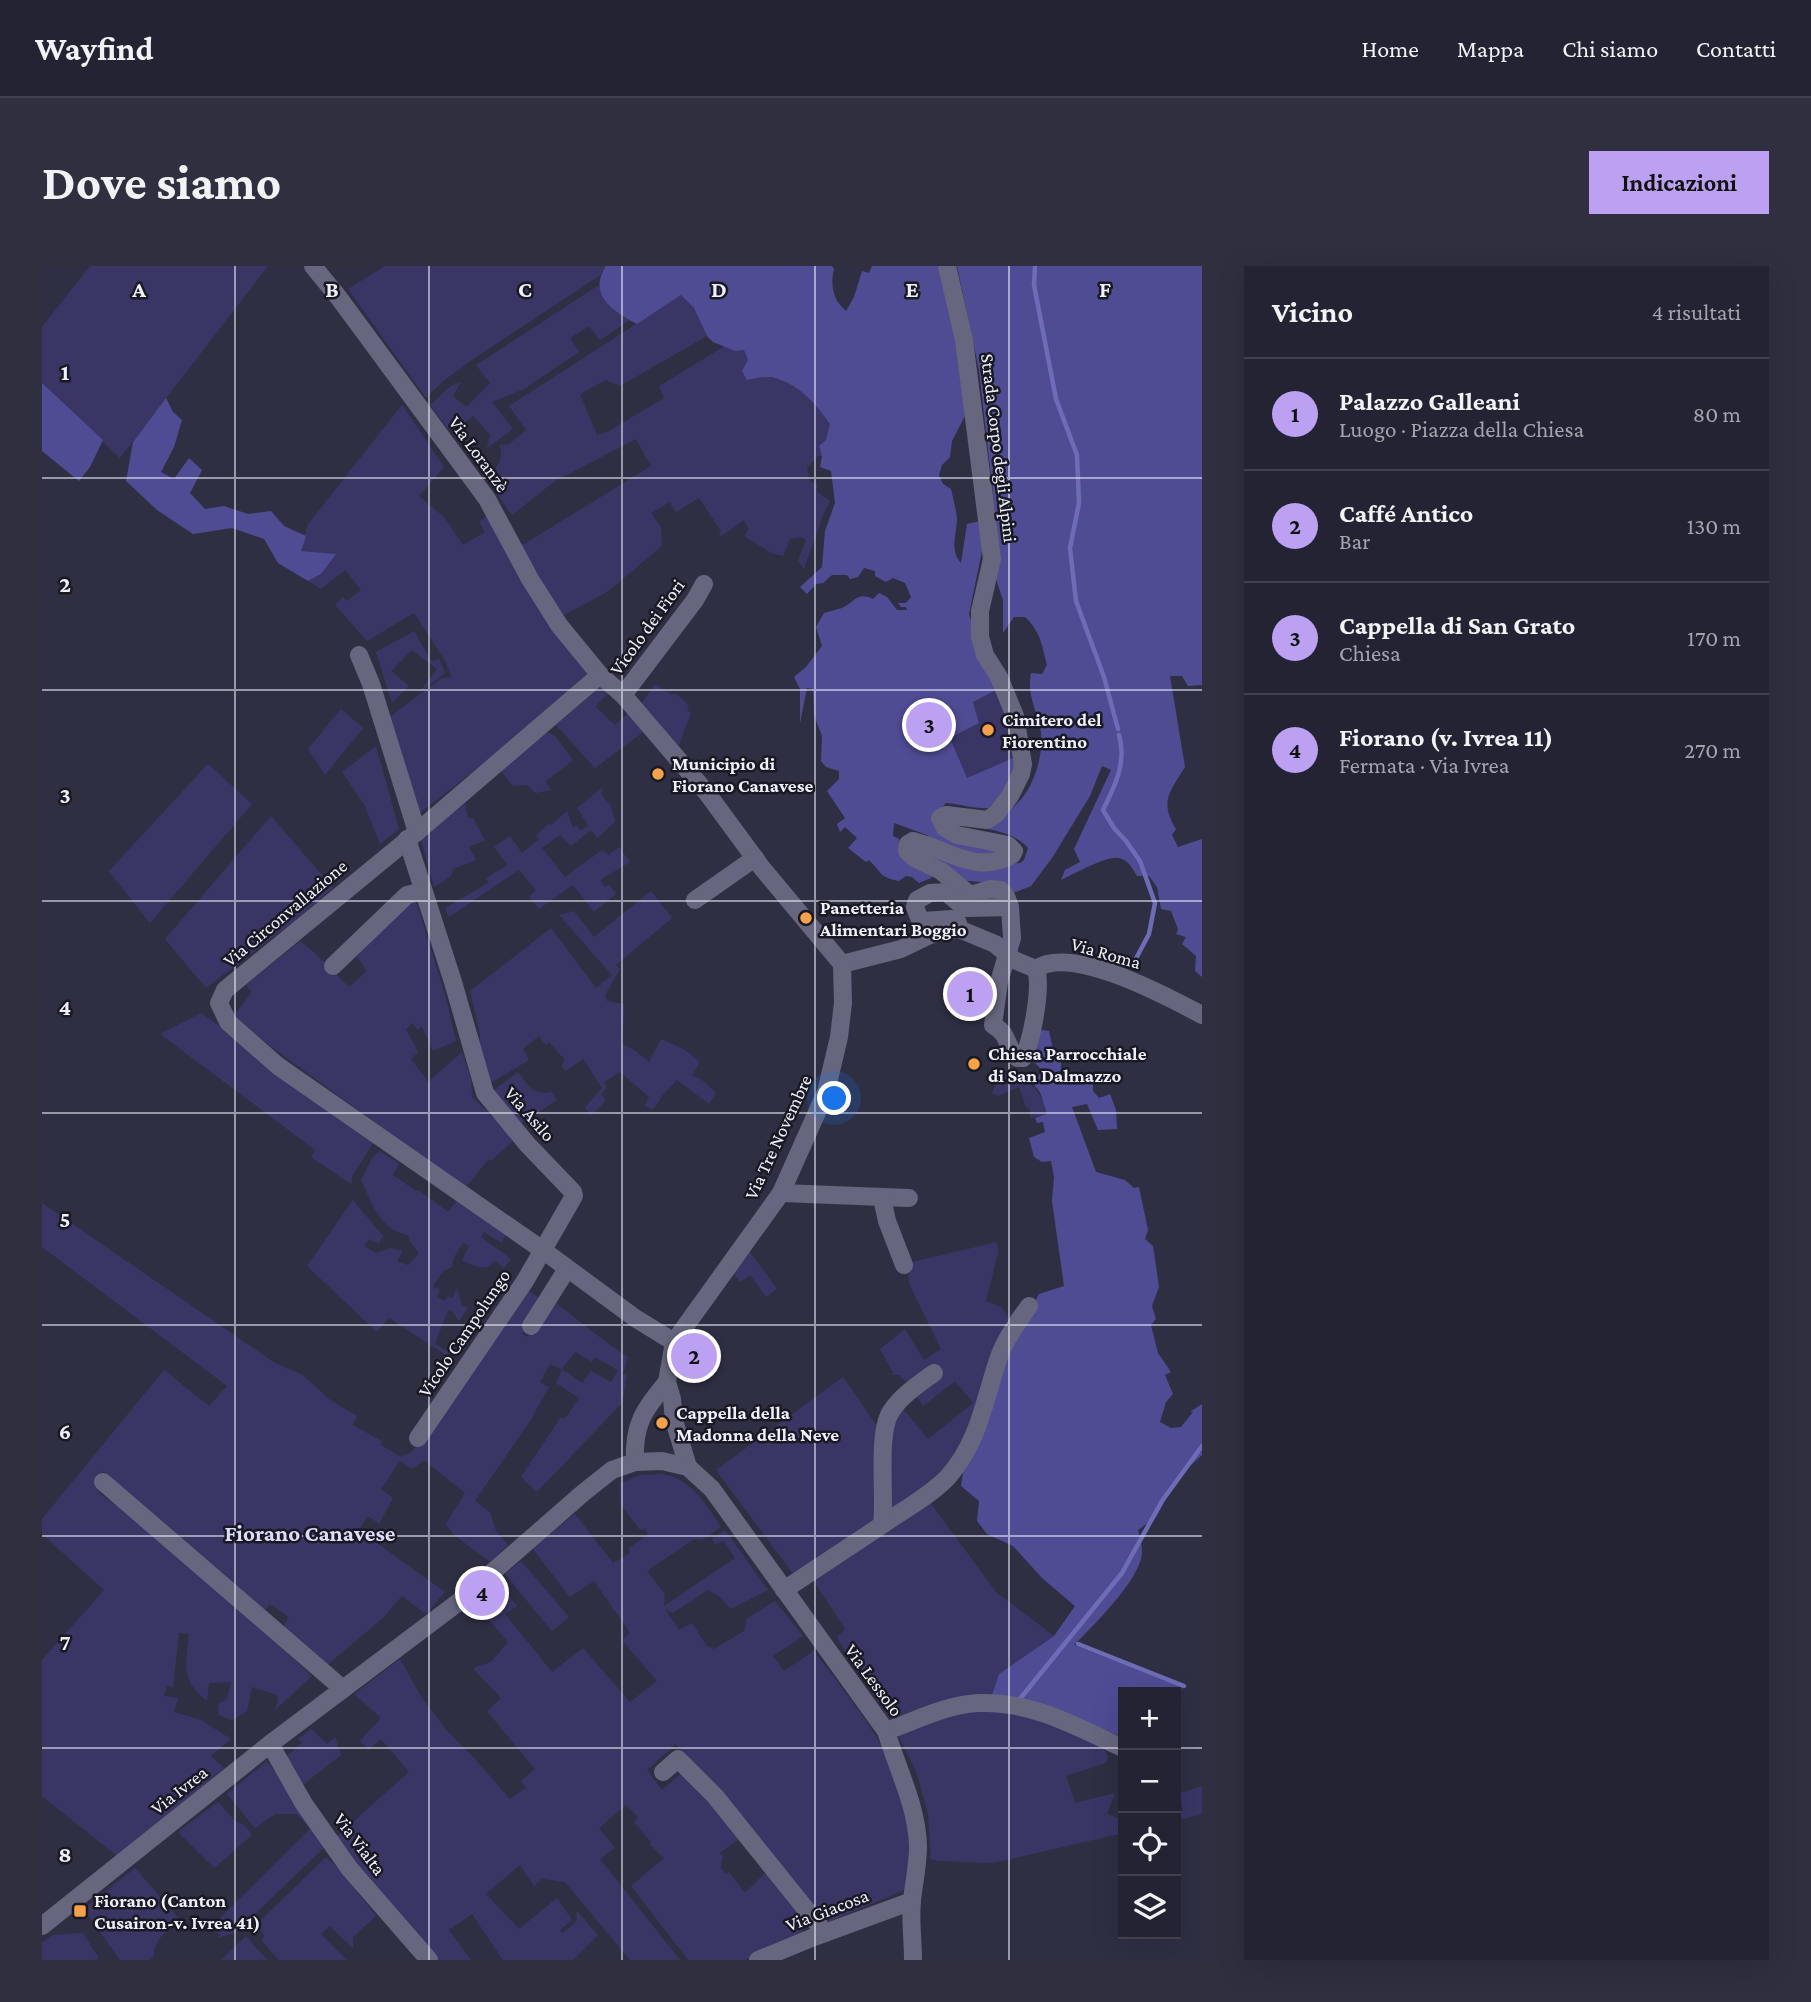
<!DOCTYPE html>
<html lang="it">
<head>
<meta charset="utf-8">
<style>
	body { margin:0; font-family:"Crimson Pro",serif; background:#2f2f3f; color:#f1f3f6 }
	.controls { position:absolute; right:21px; bottom:21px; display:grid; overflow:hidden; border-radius:0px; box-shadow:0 7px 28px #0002 }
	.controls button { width:63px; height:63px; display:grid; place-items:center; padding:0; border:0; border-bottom:2px solid #40404e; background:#232333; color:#f1f3f6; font:35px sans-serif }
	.you { position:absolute; left:793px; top:833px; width:24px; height:24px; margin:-18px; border:5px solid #fff; border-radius:50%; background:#1a73e8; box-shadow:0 0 0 10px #1a73e833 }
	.badge { display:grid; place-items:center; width:46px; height:46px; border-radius:50%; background:#bca0f2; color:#111; font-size:23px; font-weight:700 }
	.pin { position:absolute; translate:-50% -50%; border:4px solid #fff; box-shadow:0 2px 7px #0006 }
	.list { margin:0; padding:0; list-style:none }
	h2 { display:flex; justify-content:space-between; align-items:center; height:91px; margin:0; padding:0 28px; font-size:30px }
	h2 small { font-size:23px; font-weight:400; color:#a3a4ac }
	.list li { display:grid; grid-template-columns:46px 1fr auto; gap:21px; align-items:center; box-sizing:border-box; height:112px; padding:0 28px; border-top:2px solid #40404e }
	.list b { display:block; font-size:26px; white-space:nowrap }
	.list p { margin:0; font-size:23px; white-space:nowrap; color:#a3a4ac }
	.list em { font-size:23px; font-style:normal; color:#a3a4ac }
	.icon { flex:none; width:38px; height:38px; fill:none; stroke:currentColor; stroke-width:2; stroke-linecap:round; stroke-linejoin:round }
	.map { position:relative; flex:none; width:1160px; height:1694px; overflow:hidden; border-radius:0px }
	header { display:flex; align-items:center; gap:42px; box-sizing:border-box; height:98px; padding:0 35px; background:#232333; border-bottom:2px solid #40404e }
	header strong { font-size:33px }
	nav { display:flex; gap:38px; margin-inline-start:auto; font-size:24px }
	.intro { display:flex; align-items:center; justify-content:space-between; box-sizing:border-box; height:168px; padding:0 42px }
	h1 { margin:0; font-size:49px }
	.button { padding:18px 32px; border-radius:0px; background:#bca0f2; color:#111; font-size:24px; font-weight:700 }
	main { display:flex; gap:42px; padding:0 42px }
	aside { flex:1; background:#232333; border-radius:0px; box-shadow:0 7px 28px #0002 }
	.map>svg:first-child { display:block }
	.green { fill:#393665; fill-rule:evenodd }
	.forest { fill:#504c94 }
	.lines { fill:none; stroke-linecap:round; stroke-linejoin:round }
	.stream { stroke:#6e6cb7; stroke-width:4.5 }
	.minor { stroke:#66667e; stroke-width:18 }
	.grid { fill:none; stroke:#eff0fe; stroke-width:2; stroke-opacity:0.55 }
	.poi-dot { fill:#f7a149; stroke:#181922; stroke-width:2.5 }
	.labels { text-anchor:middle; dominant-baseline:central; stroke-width:5; stroke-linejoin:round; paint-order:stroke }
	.street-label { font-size:19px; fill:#eff0fe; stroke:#181922 }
	.poi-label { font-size:19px; font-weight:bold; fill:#eff0fe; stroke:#181922; text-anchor:start }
	.quarter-label { font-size:23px; font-weight:bold; fill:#dddefa; stroke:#181922 }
	.grid-label { font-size:23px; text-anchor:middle; font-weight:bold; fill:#eff0fe; stroke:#181922; stroke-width:5; stroke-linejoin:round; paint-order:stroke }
</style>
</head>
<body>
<header>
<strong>Wayfind</strong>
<nav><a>Home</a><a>Mappa</a><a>Chi siamo</a><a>Contatti</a></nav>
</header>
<div class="intro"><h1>Dove siamo</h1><a class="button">Indicazioni</a></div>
<main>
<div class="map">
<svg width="1160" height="1694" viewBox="0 0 1160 1694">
	<rect width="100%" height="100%" fill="#2f2f44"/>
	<g class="green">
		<polygon points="48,0 226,0 78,192 0,117 0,61"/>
		<polygon points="343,0 564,0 557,10 430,94 400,116 384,132 306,23"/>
		<path d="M557,19C564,37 570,45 588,54L558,74L547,60L528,72L537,86L482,123L450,136L471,163L445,182L448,169L431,150L421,158L418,156L407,164L388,139L409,120L419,116L411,130L424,141L448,117L434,99Z"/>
		<path d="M639,29L652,42L665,70L578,120L564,114L538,128L555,169L565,166L622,132L617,120L683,80L693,85L702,84L706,94L705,114C713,113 725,109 733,112C759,119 774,138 789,158L780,190H776L765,202L768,216L775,217V226L788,235L782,247L762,303L756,294L764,274L759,271L748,273L741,290L729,287L702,270L707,263L702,254L678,271L677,268L679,265L657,232L634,246L628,236L609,247L619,261L620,280L565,326L520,350L479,280L609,200L594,173L513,215L470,249L445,214C453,203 464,193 457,179L467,178L484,164L467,140Z"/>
		<polygon points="360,139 402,201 377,230 402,251 421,279 443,266 437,256 446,249 550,407 468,477 379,546 374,546 342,455 400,412 410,411 403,395 372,347 325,375 293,339 301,331 305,335 319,324 303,304 279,323 266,315 279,308 293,288 258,285 266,258"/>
		<polygon points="372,365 389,395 397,393 403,407 377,427 395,403 370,384 349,405 367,420 350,437 334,386"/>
		<polygon points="613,418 630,429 633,427 647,439 645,445 649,447 634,486 597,441"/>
		<polygon points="560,419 568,426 553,440 573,459 588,446 605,463 553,502 514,459"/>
		<polygon points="958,422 978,489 925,512 907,472 937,457 931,436"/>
		<polygon points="299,443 321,462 283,509 266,483"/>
		<polygon points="506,466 513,470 531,494 503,516 510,524 493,527 485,519 471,520 458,504 497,470"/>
		<polygon points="334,480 357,563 338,578 323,540 300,506"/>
		<polygon points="166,498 210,538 108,657 67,605"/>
		<polygon points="561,521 559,528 569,540 573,556 555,572 549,564 529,580 518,569 500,582 523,611 560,584 567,589 577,581 588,596 558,614 563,621 567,619 574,628 552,646 531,619 497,643 487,631 494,624 477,604 407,651 403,642 446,617 444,612 466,599 452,581 468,570 480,587 497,573 494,570 506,558 509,559 525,545 531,562 535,560 539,565 546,559 535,542"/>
		<polygon points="423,538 426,552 431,552 443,574 427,581 434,594 411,603 409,610 392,621 378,571"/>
		<polygon points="229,550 291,622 252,655 164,722 123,673"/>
		<path d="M609,625L630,652L574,699L578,703L563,729L565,735L582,738C583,752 580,764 580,778L594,785L607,796L619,773L643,784L658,796L650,809L663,816L674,827L667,838L635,814L622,827L611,844L603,840L607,831L578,806L562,816L565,822L559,828L564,834L549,850L543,841L560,822L541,793L523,805L519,800L523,794L507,776L504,779L497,770L481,783L487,794L445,819L437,791L438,768L428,725L509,662L554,722L570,709L517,649L532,645L552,671Z"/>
		<polygon points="373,632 404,732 414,775 391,785 380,761 375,764 371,757 364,763 376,786 369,793 386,816 420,786 429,813 430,831 473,873 450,894 446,894 423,922 190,752 210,726 204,719 258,675 272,686 307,721 325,705 311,685"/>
		<polygon points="159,747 334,872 311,909 309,918 269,891 273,884 118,768"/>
		<path d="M476,806C486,820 492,830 510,826L515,834L477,859L451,825Z"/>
		<path d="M970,807C994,820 997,823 1006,849L988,852V844L984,841L977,821L956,830L950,827L956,810Z"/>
		<path d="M338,885L357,898L351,909L374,925L376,924L406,946L417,932L464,968L460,977L442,966L439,971L469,993L462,1002L453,995L444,1002L432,1000L420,994L427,980L421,977L412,991L410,1001L401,1005L391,1020L398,1024L395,1031L403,1035L406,1030L410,1032L415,1022L420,1040L426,1041L417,1055L411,1046L406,1044L393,1078L412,1089L410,1093L347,1052L335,1066L265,1000L311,934L341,970L337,978L327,973L322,980L334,987L348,982L361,985L355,995L366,999L377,987L368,976L366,969C339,965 330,937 319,914L330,892Z"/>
		<path d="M0,937L233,1097L261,1109L288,1134L315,1150L311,1159L340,1175L339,1179L359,1191L370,1186L382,1169L481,1021L500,1034L480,1068L486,1071L510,1034C536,1053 559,1074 586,1091L581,1108L585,1109L580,1137L495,1226L479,1211L519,1151L523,1153L537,1132L514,1117L520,1103L508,1098L498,1116L507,1121L488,1155L433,1235L448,1246L454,1265L466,1279L448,1296L411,1268L404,1258L423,1227L382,1194L370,1203L358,1195L339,1223L351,1232L337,1258L326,1250L317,1264L403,1326L384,1348L360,1330L341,1352L285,1399L240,1364L247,1351L228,1338L222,1346L61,1205L52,1219L58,1228L73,1238L204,1348L270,1410L233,1444L236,1435L235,1429L210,1421L205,1445L190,1454L177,1449L176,1438L185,1433L189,1416L167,1417L165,1435C138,1414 144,1398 147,1368L137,1367L131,1421L125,1420L122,1430L136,1432L132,1446L159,1454L189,1473L169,1490L182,1502L75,1590L0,1530V1394L62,1324L0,1268V1253L122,1104L167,1140L185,1120L0,981ZM533,1086L550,1096L553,1091L576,1104L569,1116L549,1105L540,1117L520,1103Z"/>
		<polygon points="955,976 956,987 944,1035 959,1041 966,1051 980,1036 942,1130 908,1204 843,1250 845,1167 859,1140 886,1173 931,1137 913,1115 881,1140 867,1118 857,1109 849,1109 851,1107 838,1083 863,1063 882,1094 899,1083 867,1018 866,997"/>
		<polygon points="705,982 735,1023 724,1031 708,1009 698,1016 689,1005"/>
		<polygon points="801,1111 838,1164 835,1254 754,1312 674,1204"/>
		<path d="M620,1208C651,1214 663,1237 679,1261L659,1274L652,1273L605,1305L623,1328L622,1340L693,1292L682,1275L673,1278L670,1273L683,1264L726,1324L689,1343L677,1330L666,1324L631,1347L623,1343L637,1364L650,1357L665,1380L672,1383L702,1365L705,1352L733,1335L761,1370L731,1390L742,1405L772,1385C806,1431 849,1479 863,1537C869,1564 867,1595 865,1623L782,1658L634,1478L605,1504L620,1524L641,1506L700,1571L678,1587L681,1590L679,1602L684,1608L687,1606L703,1627L724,1606L763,1655L760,1669L702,1694H646L589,1620L622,1592L608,1579L609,1576L592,1556L596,1551L584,1539L557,1562L573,1582L558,1593L638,1694H588L523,1616L500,1613L492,1620L478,1599L444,1628L477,1663L515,1632L530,1654L518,1664L521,1667L535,1655L534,1647L536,1646L556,1669L531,1694H461L430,1648L407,1664L429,1694H394L293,1572L367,1506L339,1473L327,1484L318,1475L339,1452L312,1428L358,1393L380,1432L406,1466L432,1492L468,1533L484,1522L479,1515L493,1503L445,1445L459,1432L431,1402L449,1396L466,1376L431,1335L455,1314L475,1340L463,1348L510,1406L541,1382L588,1436L615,1415L580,1374L588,1367L552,1315L528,1331L490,1282L533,1248L571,1297L587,1288V1282L606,1268L603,1263L598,1264L581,1241H579L578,1217L599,1209Z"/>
		<polygon points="887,1235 954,1326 1012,1370 957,1408 949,1432 851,1457 804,1388 795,1371 803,1363 769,1311"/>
		<polygon points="479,1295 527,1351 510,1365 463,1308"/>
		<polygon points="951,1443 979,1447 1061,1480 1066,1491 1064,1497 1024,1510 1033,1537 1073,1527 1065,1548 1079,1553 1077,1561 1081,1561 1081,1567 951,1597 897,1595 889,1593 886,1548 874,1505 855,1468 917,1446"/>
		<polygon points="269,1463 285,1478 293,1471 299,1489 258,1521 248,1507 245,1490 260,1477 256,1473"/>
		<polygon points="225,1495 286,1578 193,1667 175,1672 178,1669 170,1660 268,1563 255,1548 233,1548 213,1562 185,1528"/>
		<polygon points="1160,1520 1160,1548 1134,1555 1134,1547 1141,1545 1138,1527"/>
		<polygon points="176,1536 193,1555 202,1559 210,1569 172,1602 136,1566"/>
		<polygon points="284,1591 297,1603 334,1650 311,1671 311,1682 288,1660 279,1668 305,1694 237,1694 220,1675 222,1669 213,1660"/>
		<path d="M93,1602L138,1654C126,1666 112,1671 112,1689L108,1694H78L42,1643Z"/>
		<polygon points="41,1667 56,1691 54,1694 0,1694 0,1677 11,1669"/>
		<polygon points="204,1670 225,1694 179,1694"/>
	</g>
	<g class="forest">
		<path d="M564,0H790L792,3C788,20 791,34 804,45L812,31L820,5L827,7L830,0H900L915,69L925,146L910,175L908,191L900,199L897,209L901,218L909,223C911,232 914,243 915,252C915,267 907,284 919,297L925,258L938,255L941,280L927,348L943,404L958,422L931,436L937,457L908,472L925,512L978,489C973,497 973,504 969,512C964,523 955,533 947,542C932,543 919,538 904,537L893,549L963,585L948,591L899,581L885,569L852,557L851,570L857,573V583L891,605L889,612L877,617L870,611L864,610L857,615C836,611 840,606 827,594L824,596L806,582L815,572L803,561L798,566L795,558L803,552L785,525L797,513V505L784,501L779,495L780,470L772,449L771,423L765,422L758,457V423L752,411L764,401L780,380L774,361L782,347C788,345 794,344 800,342C813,336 815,325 831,333L837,327L845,331L855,344H865L864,341H859L856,337H864L869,331L863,317L851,312L844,316L833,310V305L822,302L816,311L808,313L805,309H790L781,317L774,318L765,328L758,321L780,301L783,265L793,237L789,205L778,201L780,190L777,180L784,174L788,158C774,138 758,119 733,112C725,109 713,113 705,114L700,105L706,94L702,84L693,85L671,76L665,70L652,42L639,29L595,58C572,46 545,29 564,0Z"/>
		<path d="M915,0H1160V419L1146,420L1140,410H1128L1143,501C1128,525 1117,536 1134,563L1130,569L1136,581L1160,573V711L1153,705L1154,690L1140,678L1144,671L1134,668L1136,663L1129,645L1119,643L1115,621L1107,610H1095C1091,603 1086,593 1076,592C1064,590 1032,608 1019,614L1023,604L1038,596L1032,583L1069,504L1060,500L1048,530L1010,592L989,620L974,626L969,625L962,618L916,614L875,583L925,601L978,597L982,594L986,582C969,563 946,566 925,556C936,553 951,552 962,547C990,534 1004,488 998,461C993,441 985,427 989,407L1000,408L1005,399C1000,380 999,366 983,351H972L961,367V334L953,310L955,263L937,104Z"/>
		<polygon points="0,117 61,174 48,201 37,215 0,185"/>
		<polygon points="124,132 131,146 140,154 132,181 119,206 132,213 147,192 160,204 148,227 163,243 182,240 206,248 229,245 242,260 264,270 259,285 294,288 279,308 266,315 236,297 222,273 190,262 151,268 115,244 84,215 91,176"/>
		<path d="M994,763L1007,765L1011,783L1019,797V804L1016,807V815L1034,810L1039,813L1051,808V825L1057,832L1068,828L1074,844L1075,863L1056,864L1045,838L1030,841L1054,906L1083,914L1092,922L1097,921L1106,964L1103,973L1111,980L1117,1021L1110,1040L1114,1053L1109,1059L1116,1087L1129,1106L1123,1109L1131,1128L1124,1136L1118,1156L1129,1162L1139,1161L1151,1146H1148L1160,1138V1189L1136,1211L1114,1251L1096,1264C1098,1271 1100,1279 1100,1286C1100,1312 1050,1361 1032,1379L1140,1421L1134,1440V1426H1081V1468L1075,1469L1048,1458L949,1432L957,1408L1012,1370L1033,1340L1000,1312L971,1280L945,1268L935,1255L937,1235L919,1220C928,1156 967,1086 997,1028L1022,1020L1010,935L1012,911L1009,895L1000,896L992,891L987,872L1003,866L1001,856L995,857L993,852L1005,848L998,826L992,819L1000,804L991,795L994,783Z"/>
	</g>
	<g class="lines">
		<g class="stream">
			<polyline points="993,0 992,19 1014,133 1035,189 1037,237 1028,282 1034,335 1062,411 1076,463"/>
			<path d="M1077,469C1085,496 1073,520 1061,544L1072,562L1084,575L1098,595L1113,637L1107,668L1090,700"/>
			<polyline points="1036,1378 1142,1420"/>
			<polyline points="977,1434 1080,1307 1120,1235 1160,1180"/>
		</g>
		<g class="minor">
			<polyline points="271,0 297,32 445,233 488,313 517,359 558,409 581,429 665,527 720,602 800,698"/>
			<path d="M905,0L922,74L950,293L938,345V371L943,389L957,411L973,450L981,498L979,508L968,530L954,548L945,554L904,549L898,552L903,562L915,569L966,579L972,585L970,589C932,609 906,583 871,575L866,578L865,585L872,592L899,605L928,629L948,623L959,624L964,630L968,641L970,672L957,716L951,759C969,770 962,778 975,792H981C990,774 1000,722 994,703"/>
			<polyline points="317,389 329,418 375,566"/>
			<polyline points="558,409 375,566 183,724 177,737 186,756 236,800 502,985 593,1052 632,1076"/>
			<polyline points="581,429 653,334 662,318"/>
			<polyline points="365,573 411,716 443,827 485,878 531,926 532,930 483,1015 376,1172"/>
			<polyline points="653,634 713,592"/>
			<polyline points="917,663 916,657 910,653 881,655 878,654 873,641 875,634 888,627 904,626 923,642 968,641"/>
			<polyline points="800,698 859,683 888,669 917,663 953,678 972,694 994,703"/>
			<polyline points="291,700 365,629 381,625"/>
			<path d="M994,703C1029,678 1126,731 1160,749"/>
			<polyline points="739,927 867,932"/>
			<polyline points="840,932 845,955 862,999"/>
			<polyline points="489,1060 525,1003"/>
			<path d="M593,1196C591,1158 602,1144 625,1116"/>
			<polyline points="646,1201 632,1154 630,1133 625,1116 632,1076 739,927 784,826 797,771 801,737 800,698"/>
			<polyline points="61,1216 301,1423"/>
			<path d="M840,1259C861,1244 888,1230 906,1211C938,1174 942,1134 957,1091C964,1072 976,1056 987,1040"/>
			<path d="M742,1324L840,1259C844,1230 834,1165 850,1144C860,1129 877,1118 892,1107"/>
			<path d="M844,1465C873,1455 906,1438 937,1437C990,1435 1035,1461 1081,1482"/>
			<polyline points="228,1478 262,1538 307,1602 387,1694"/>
			<polyline points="621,1506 636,1493 673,1530 783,1667"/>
			<path d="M0,1660L228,1478L414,1338L541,1227L570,1204L593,1196L620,1195L646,1201L670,1223L844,1465C855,1502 875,1540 876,1580C876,1599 872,1616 870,1634C868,1654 871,1674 871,1694"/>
			<polyline points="716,1694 772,1671 870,1635"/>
		</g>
	</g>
	<path class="grid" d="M193,0V1694M387,0V1694M580,0V1694M773,0V1694M967,0V1694M0,212H1160M0,424H1160M0,635H1160M0,847H1160M0,1059H1160M0,1270H1160M0,1482H1081M1134,1482H1160"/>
	<g class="poi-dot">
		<circle cx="946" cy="464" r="7"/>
		<circle cx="616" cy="508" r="7"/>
		<circle cx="764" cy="652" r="7"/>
		<circle cx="932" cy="798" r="7"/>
		<circle cx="620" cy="1157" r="7"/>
		<rect x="31" y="1638" width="14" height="14" rx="3.5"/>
	</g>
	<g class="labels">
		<g class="street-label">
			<text transform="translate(957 182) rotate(83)">Strada Corpo degli Alpini</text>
			<text transform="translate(437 188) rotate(54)">Via Loranzè</text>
			<text transform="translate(605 361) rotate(-54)">Vicolo dei Fiori</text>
			<text transform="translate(243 647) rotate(-40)">Via Circonvallazione</text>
			<text transform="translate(1064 687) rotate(16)">Via Roma</text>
			<text transform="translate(488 848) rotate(49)">Via Asilo</text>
			<text transform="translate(736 871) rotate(-65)">Via Tre Novembre</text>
			<text transform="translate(422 1067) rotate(-56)">Vicolo Campolungo</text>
			<text transform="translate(832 1414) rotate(54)">Via Lessolo</text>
			<text transform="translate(137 1524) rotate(-38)">Via Ivrea</text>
			<text transform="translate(318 1578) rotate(53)">Via Vialta</text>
			<text transform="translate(785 1644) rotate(-21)">Via Giacosa</text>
		</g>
		<g class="poi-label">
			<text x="960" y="453">Cimitero del<tspan x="960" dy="22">Fiorentino</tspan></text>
			<text x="630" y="497">Municipio di<tspan x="630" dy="22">Fiorano Canavese</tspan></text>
			<text x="778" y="641">Panetteria<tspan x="778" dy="22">Alimentari Boggio</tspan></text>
			<text x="946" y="787">Chiesa Parrocchiale<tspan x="946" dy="22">di San Dalmazzo</tspan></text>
			<text x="634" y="1146">Cappella della<tspan x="634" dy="22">Madonna della Neve</tspan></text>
			<text x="52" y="1634">Fiorano (Canton<tspan x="52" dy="22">Cusairon-v. Ivrea 41)</tspan></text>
		</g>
		<g class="quarter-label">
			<text x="268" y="1267">Fiorano Canavese</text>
		</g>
	</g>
	<g class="grid-label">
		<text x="97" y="31">A</text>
		<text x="290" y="31">B</text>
		<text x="483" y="31">C</text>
		<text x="677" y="31">D</text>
		<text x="870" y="31">E</text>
		<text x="1063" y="31">F</text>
		<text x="23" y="114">1</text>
		<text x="23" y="326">2</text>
		<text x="23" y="537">3</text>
		<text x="23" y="749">4</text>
		<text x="23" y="961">5</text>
		<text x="23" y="1173">6</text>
		<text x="23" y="1384">7</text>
		<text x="23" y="1596">8</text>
	</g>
</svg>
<div class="controls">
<button>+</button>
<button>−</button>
<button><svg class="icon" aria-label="locate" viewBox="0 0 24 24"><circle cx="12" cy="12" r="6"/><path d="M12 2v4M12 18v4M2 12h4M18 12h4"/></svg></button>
<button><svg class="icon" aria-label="layers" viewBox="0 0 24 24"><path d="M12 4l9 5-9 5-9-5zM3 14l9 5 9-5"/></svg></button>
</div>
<div class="you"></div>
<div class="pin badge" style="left:928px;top:728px">1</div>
<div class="pin badge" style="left:652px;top:1090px">2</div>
<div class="pin badge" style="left:887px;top:459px">3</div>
<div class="pin badge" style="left:440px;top:1327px">4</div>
</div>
<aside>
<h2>Vicino<small>4 risultati</small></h2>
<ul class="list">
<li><span class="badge">1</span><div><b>Palazzo Galleani</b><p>Luogo · Piazza della Chiesa</p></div><em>80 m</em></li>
<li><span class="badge">2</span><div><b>Caffé Antico</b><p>Bar</p></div><em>130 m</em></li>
<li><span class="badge">3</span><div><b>Cappella di San Grato</b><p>Chiesa</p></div><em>170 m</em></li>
<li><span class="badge">4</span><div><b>Fiorano (v. Ivrea 11)</b><p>Fermata · Via Ivrea</p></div><em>270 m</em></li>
</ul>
</aside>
</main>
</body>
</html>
